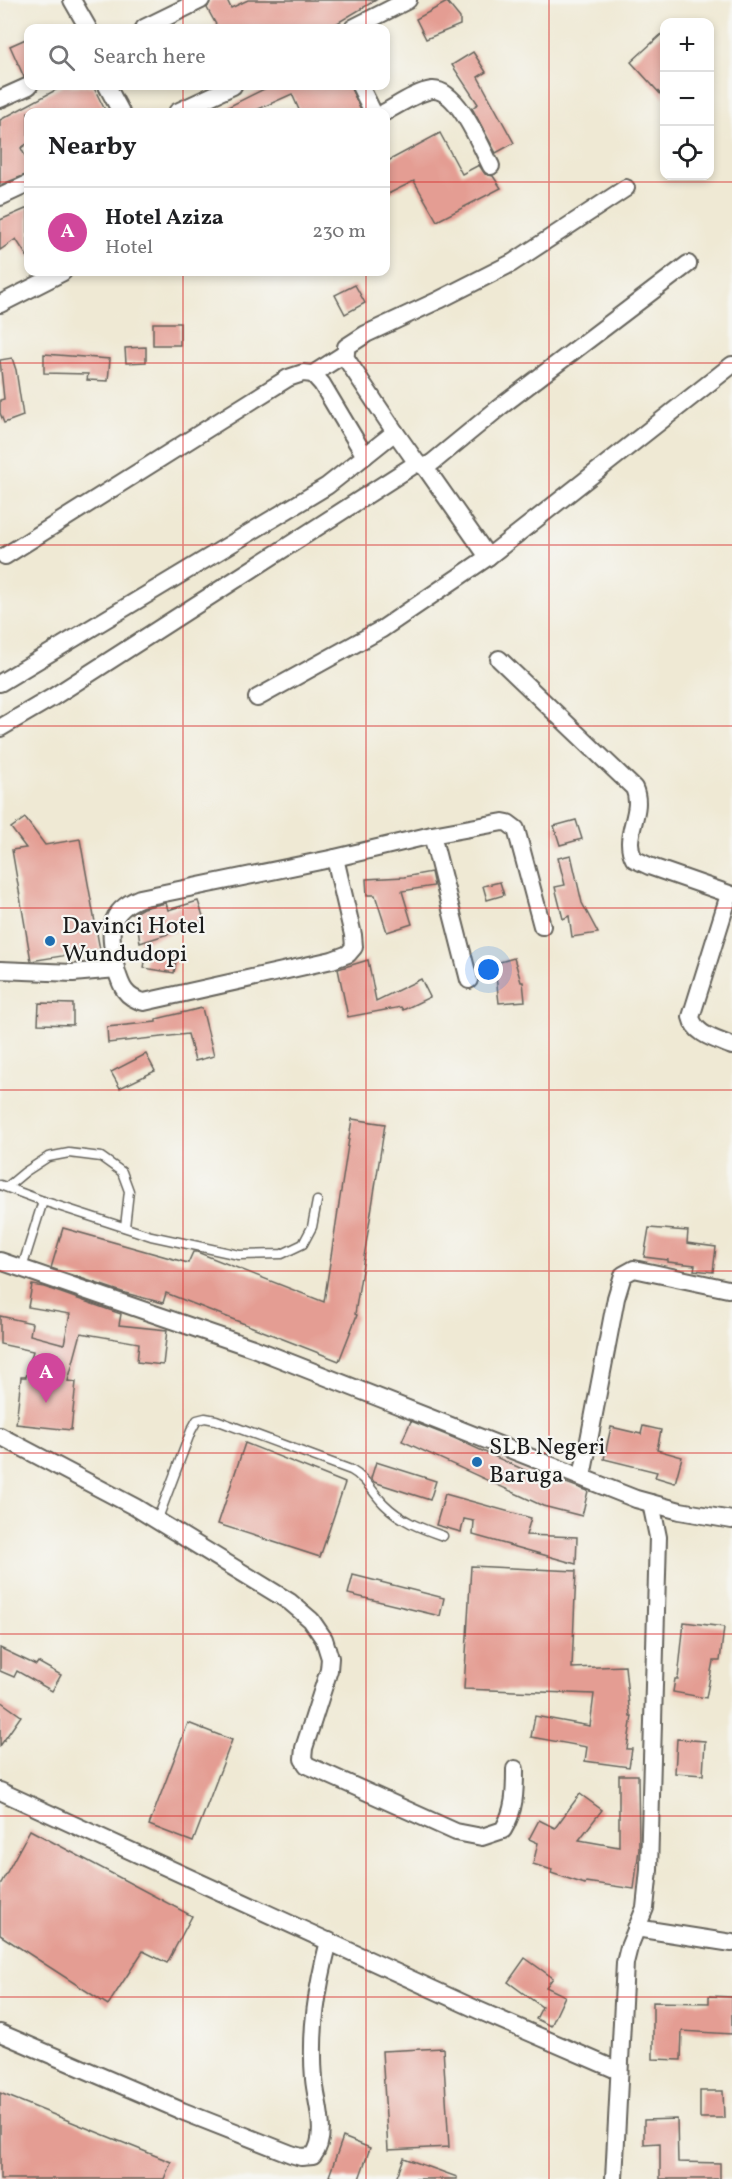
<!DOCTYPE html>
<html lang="en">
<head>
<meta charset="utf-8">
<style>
	body { margin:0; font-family:Vollkorn,serif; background:#f6f6f6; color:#202124 }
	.controls { position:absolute; right:18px; top:18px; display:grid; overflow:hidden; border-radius:12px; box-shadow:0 3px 9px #0003 }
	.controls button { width:54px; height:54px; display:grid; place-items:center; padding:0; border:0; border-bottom:2px solid #e0e0e0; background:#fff; color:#202124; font:30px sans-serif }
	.you { position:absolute; left:489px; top:970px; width:21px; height:21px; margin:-15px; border:4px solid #fff; border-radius:50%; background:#1a73e8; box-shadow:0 0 0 9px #1a73e833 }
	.badge { display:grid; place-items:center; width:39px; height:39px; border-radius:50%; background:#0f766e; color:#fff; font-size:20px; font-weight:700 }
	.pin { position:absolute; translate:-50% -50px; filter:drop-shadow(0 2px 3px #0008) }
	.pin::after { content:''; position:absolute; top:32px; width:21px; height:18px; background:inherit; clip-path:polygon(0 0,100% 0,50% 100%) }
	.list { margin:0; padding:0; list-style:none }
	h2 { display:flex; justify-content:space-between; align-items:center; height:78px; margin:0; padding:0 24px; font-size:26px }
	h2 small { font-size:20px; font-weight:400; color:#757577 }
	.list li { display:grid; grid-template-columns:39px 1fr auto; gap:18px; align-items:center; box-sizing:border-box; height:90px; padding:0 24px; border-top:2px solid #e0e0e0 }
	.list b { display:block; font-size:22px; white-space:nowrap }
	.list p { margin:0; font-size:20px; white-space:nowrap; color:#757577 }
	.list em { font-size:20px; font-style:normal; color:#757577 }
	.icon { flex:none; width:33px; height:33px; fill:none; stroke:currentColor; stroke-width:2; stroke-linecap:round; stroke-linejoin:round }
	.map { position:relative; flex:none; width:732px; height:2179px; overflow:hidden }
	.search { position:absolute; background:#fff; box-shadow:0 3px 9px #0003; left:24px; top:24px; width:366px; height:66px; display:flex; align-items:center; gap:15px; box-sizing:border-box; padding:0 21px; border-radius:12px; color:#757577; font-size:22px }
	.panel { position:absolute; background:#fff; box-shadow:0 3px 9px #0003; left:24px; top:108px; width:366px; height:168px; border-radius:12px }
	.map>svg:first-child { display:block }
	.building { fill:#e49d93 }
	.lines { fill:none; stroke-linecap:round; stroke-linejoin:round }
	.service-casing { stroke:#66645c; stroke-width:11 }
	.minor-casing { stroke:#66645c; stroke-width:20 }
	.service { stroke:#fff; stroke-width:8 }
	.minor { stroke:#fff; stroke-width:16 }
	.grid { fill:none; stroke:#d62828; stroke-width:1.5; stroke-opacity:0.55 }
	.poi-dot { fill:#1f6fb2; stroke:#f6f6f2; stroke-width:2 }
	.labels { text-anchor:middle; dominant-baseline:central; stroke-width:4.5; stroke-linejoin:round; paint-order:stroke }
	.poi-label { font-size:24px; fill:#1c1c1c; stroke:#f6f6f2; text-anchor:start }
</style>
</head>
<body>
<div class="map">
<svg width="732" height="2179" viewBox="0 0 732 2179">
	<rect width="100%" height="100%" fill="#f6f6f2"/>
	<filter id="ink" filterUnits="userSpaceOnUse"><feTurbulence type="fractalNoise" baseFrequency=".0167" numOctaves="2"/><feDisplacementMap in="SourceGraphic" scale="12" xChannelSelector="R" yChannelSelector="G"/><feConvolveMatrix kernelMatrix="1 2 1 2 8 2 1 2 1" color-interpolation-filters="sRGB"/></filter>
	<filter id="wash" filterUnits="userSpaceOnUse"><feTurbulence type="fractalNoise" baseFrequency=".008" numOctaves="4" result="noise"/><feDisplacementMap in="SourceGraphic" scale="24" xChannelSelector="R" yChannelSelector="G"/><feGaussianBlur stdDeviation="1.35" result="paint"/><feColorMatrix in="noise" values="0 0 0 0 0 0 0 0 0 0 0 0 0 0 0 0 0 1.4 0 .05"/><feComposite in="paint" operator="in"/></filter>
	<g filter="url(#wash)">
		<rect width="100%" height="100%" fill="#efe9d4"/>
		<g id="blocks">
			<g class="building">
				<polygon points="211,0 227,0 231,8 248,0 376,0 329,28 218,28 207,8"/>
				<polygon points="447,2 460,18 460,25 426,39 416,19"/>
				<polygon points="664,32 664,98 631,62"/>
				<polygon points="28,38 28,76 24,77 10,46"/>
				<polygon points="473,52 486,72 478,77 514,143 496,153 472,108 478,104 452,65"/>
				<polygon points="63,86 93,86 106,112 28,112 28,143 21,148 28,162 28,174 0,185 0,120"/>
				<polygon points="270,86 350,86 362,112 300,112 292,94 252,112 218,112"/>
				<polygon points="440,133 462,174 479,165 485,174 493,176 501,188 437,221 414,181 386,195 386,162"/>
				<polygon points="28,208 28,258 16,239 0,250 0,220"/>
				<polygon points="355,285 365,303 345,314 335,295"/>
				<rect x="153" y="323" width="27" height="22"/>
				<polygon points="146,347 146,362 126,363 125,348"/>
				<polygon points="44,354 110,359 108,381 87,380 88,374 44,373"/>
				<polygon points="12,358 16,370 23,416 4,423 0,413 0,400 4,399 0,360"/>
				<polygon points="25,818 45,845 80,839 100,950 31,961 12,850 26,848 11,828"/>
				<polygon points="576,820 582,839 560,845 554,826"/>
				<polygon points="571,855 582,903 598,933 572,937 569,916 563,919 555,887 565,885 558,858"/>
				<polygon points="431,872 434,886 402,891 412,924 387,932 375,895 367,895 366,879 404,877"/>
				<polygon points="500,882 504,895 487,900 483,886"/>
				<polygon points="198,901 205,922 140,943 136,912 143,908 166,903 168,910"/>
				<polygon points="147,949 177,955 174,973 144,968"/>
				<polygon points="514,958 521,982 523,982 525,1001 499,1003 496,976 493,964"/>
				<polygon points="368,960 376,1001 421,979 430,997 403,1010 401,1007 348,1017 338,969"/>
				<polygon points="39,1003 73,1004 73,1025 38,1024"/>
				<polygon points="202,1008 214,1056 195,1061 188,1034 108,1043 107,1027 156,1022 156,1019"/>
				<polygon points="146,1054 155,1071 120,1088 111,1072"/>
				<polygon points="352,1119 385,1124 355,1314 357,1315 339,1361 166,1293 163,1303 125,1293 51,1268 63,1228 188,1263 193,1252 197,1252 324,1302"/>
				<polygon points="649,1228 688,1231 687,1243 716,1247 713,1272 694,1270 695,1265 668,1262 668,1260 644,1257"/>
				<polygon points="32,1285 44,1287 121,1314 119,1325 167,1330 163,1365 137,1362 139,1343 81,1333 68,1381 76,1382 71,1430 16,1424 21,1377 26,1377 33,1351 0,1344 0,1316 32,1323 30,1335 64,1344 70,1314 28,1307"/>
				<polygon points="411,1421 454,1438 557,1485 558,1480 588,1491 582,1516 543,1506 402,1441"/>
				<polygon points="643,1426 661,1430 657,1450 682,1457 675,1483 655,1477 657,1472 604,1459 611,1427 641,1434"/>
				<polygon points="245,1443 345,1483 320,1557 218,1524"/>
				<polygon points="376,1462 436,1481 430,1500 374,1482 371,1478"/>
				<polygon points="445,1494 531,1518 526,1535 577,1537 576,1564 473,1535 474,1521 464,1519 461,1532 436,1525"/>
				<polygon points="471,1566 576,1571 572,1668 625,1666 630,1716 632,1716 627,1749 632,1749 629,1767 585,1761 587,1747 531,1737 535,1716 590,1726 594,1694 464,1689"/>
				<polygon points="353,1575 444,1598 440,1616 348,1594"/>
				<polygon points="684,1622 724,1627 720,1661 713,1661 706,1698 673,1692 675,1679 678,1679"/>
				<polygon points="0,1648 36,1665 38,1662 61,1675 52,1691 17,1671 14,1677 0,1671"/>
				<polygon points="0,1701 21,1716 0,1746"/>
				<polygon points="188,1723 232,1740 193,1842 149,1825"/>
				<polygon points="677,1739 705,1741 703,1775 675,1773"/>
				<polygon points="619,1775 638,1775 639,1849 634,1889 586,1882 585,1884 551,1873 552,1870 533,1864 538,1843 529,1839 539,1820 555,1828 580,1794 602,1810 579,1840 619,1847"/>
				<polygon points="30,1830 192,1916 167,1963 143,1951 108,2005 0,1935 0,1885"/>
				<polygon points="525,1958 553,1978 546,1987 565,1996 551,2026 536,2019 542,2007 508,1982"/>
				<polygon points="709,1996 732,1997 732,2034 682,2031 681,2060 653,2059 653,2002 709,2003"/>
				<polygon points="443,2048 449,2147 388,2150 382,2051"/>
				<polygon points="700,2091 723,2091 724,2118 700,2118"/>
				<polygon points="0,2093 171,2162 164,2179 0,2179"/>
				<polygon points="677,2119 678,2162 720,2163 720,2179 660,2179 660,2143 644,2144 644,2120"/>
				<polygon points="343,2137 370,2148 359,2179 336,2179 329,2176"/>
				<polygon points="404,2158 457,2177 457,2179 396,2179"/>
			</g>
		</g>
	</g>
	<g filter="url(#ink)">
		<use href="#blocks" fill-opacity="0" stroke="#66645c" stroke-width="1.5"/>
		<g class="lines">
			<defs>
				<g id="service">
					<polyline points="0,1185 43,1201"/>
					<polyline points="7,1187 25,1172 48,1157 69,1153 101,1157 122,1172 129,1191 125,1227"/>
					<polyline points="22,1268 43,1201 151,1236 239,1255 282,1254 303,1244 312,1227 317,1201"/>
					<path d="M157,1521L191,1431L197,1420L205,1418L216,1420L351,1470C366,1478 373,1493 384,1504C401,1521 420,1528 443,1536"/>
				</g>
				<g id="minor">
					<polyline points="72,0 88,28"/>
					<polyline points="144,28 201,0"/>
					<polyline points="353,28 408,0"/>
					<polyline points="107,86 121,112"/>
					<polyline points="360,86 373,112"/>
					<polyline points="0,99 29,86"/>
					<polyline points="177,112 233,86"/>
					<path d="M385,112C398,105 417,92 432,90C458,88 481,147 491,166"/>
					<polyline points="0,197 28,184"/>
					<polyline points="0,304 63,272"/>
					<polyline points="313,374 346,353"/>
					<polyline points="395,432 417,463 425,467 433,462 500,407 688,264"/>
					<polyline points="365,456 395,432 345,357 346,347 366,334 439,300 512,263 626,188"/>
					<polyline points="425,467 488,557 732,365"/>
					<path d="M499,659L634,788C645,812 621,835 634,859L649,866L732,895"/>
					<polyline points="0,683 327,486 365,456 322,384 313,374 303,373 288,378 5,556"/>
					<polyline points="257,698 382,629 488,557"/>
					<polyline points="0,728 53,697 417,463"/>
					<polyline points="432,835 469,980"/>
					<path d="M729,895L691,1017C695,1035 716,1039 732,1046"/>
					<path d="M116,969C121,986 125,998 144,1002L332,960L348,954L354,947L353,935L335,858"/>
					<path d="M0,970L73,973L116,969C111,936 103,913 140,898L335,858L432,835L503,822L508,823L516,829L542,926"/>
					<polyline points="0,1261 253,1348 636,1499 680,1511 732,1520"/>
					<path d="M0,1436L135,1507L290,1602L311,1620L324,1639L330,1658L329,1670L304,1748L303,1759L307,1765L456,1832L482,1837L503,1830C515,1810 515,1792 515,1769"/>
					<polyline points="582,1477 616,1298 623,1275 634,1269 728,1289"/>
					<polyline points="0,1791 478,2010 619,2071"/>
					<polyline points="636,1928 732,1943"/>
					<path d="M0,2033L182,2111L291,2154L301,2157L313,2156C329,2135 316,2103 314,2079C310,2030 317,1988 329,1941"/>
					<polyline points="614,2179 625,1963 629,1947 645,1908 649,1870 658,1537 651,1503"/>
				</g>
			</defs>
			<use href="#service" class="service-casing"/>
			<use href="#minor" class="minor-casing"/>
			<use href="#service" class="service"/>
			<use href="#minor" class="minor"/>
		</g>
	</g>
	<path class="grid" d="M183,0V28M366,0V28M549,0V2179M183,86V112M366,86V112M0,182H28M386,182H732M183,272V2179M366,272V2179M0,363H732M0,545H732M0,726H732M0,908H732M0,1090H732M0,1271H732M0,1453H732M0,1634H732M0,1816H732M0,1997H732"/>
	<g class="poi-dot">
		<circle cx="50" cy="941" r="6"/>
		<circle cx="477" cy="1462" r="6"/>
	</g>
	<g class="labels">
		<g class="poi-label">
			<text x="62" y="927">Davinci Hotel<tspan x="62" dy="28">Wundudopi</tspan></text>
			<text x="489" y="1448">SLB Negeri<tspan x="489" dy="28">Baruga</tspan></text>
		</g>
	</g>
</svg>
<div class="controls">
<button>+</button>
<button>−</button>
<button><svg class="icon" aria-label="locate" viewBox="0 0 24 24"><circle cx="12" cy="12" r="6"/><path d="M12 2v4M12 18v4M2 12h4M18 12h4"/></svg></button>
</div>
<div class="you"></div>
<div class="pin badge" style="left:46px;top:1403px;background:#d1479c">A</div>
<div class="search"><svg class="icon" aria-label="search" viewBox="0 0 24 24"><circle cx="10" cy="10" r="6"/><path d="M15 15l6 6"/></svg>Search here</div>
<section class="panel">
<h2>Nearby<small></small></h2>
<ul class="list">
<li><span class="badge" style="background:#d1479c">A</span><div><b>Hotel Aziza</b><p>Hotel</p></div><em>230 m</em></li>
</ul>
</section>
</div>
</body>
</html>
